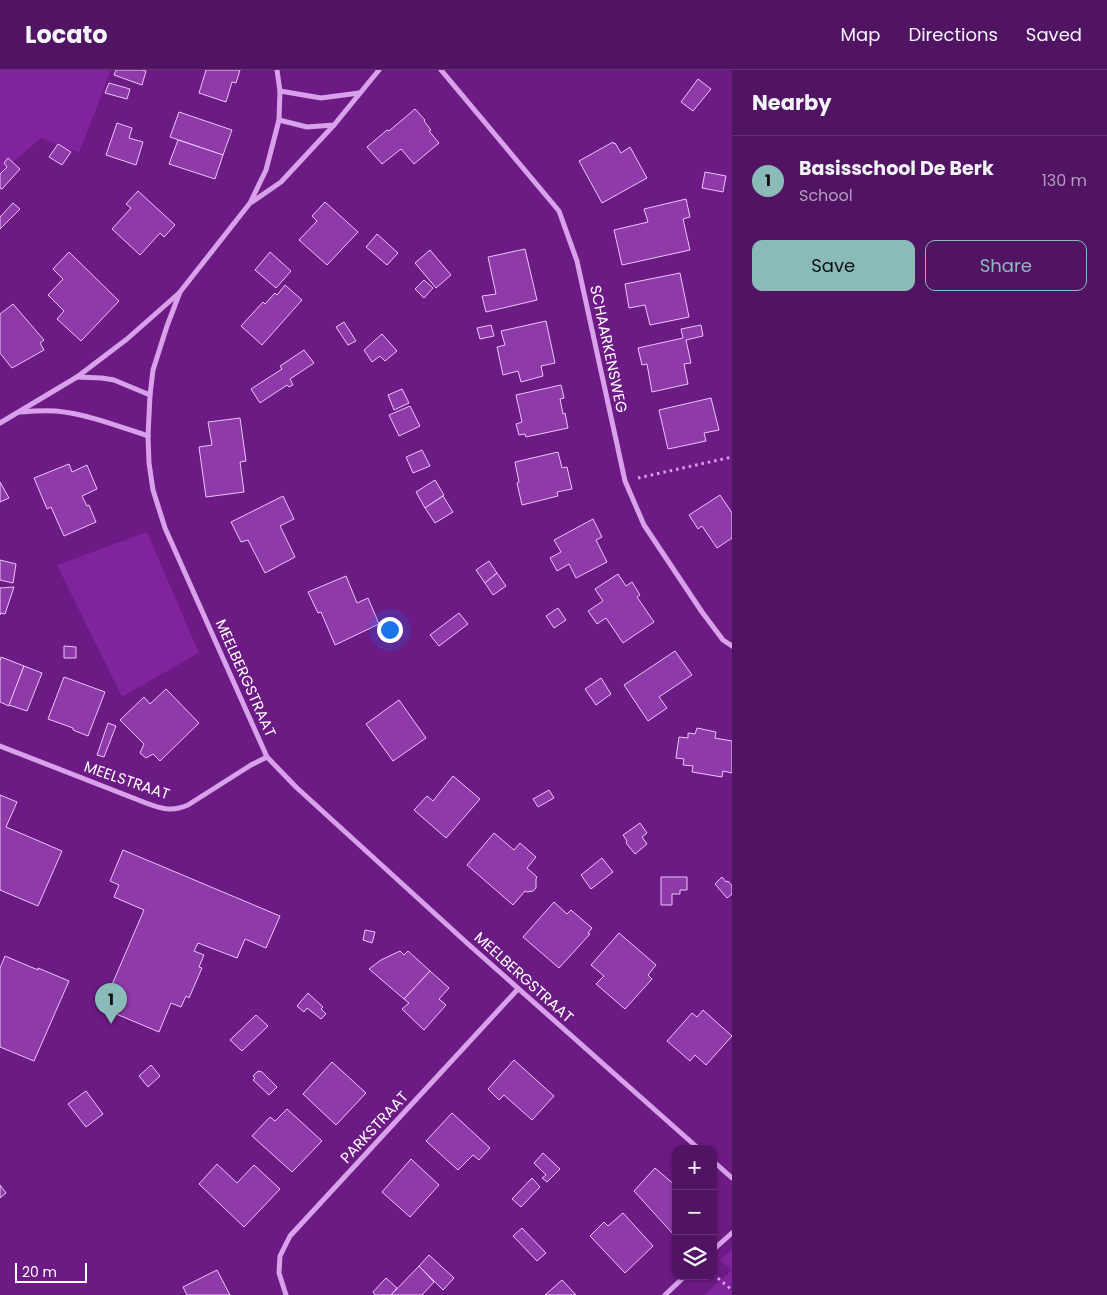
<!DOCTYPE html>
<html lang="en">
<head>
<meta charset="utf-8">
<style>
	body { margin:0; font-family:Poppins,sans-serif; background:#5b216c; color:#f1f3f6 }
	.controls { position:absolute; right:15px; bottom:15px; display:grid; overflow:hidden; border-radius:10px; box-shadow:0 1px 4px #0004 }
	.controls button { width:45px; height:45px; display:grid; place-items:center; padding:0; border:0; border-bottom:1px solid #673378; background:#511463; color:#f1f3f6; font:25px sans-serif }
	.scale { position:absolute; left:15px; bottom:12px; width:72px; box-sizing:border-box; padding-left:5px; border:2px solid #fff; border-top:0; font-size:14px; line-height:18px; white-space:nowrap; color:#fff; -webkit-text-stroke:4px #6c1a84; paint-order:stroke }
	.you { position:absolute; left:389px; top:559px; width:18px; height:18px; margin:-12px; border:4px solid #fff; border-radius:50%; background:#1a73e8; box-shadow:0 0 0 8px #1a73e833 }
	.badge { display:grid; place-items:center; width:32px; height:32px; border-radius:50%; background:#8bbbb9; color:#111; font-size:16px; font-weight:700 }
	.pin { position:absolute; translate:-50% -41px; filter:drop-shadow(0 1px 2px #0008) }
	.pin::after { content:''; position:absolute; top:26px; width:18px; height:15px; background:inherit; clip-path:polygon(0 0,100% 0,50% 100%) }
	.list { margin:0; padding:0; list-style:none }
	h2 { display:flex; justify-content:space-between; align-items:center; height:65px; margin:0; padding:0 20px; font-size:21px }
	h2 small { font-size:16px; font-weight:400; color:#b49ebe }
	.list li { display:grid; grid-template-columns:32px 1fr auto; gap:15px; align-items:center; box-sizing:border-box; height:90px; padding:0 20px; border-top:1px solid #673378 }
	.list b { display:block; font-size:19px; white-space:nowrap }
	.list p { margin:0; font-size:16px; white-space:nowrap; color:#b49ebe }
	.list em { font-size:16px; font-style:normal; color:#b49ebe }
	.actions { display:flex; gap:10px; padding:15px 20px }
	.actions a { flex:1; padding:11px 0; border:1px solid #8bbbb9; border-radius:10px; text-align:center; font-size:18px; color:#8bbbb9 }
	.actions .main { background:#8bbbb9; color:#111 }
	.icon { flex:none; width:28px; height:28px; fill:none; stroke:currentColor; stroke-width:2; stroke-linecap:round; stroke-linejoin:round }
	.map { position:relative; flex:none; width:732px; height:1225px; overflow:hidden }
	header { display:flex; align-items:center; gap:30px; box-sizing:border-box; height:70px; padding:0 25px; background:#511463; border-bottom:1px solid #673378 }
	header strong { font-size:24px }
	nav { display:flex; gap:28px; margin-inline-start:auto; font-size:18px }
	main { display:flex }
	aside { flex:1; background:#511463 }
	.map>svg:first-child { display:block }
	.green { fill:#80239d }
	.building { fill:#8f3aa9; stroke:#ecc5f8 }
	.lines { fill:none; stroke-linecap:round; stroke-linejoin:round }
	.path { stroke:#d9a0eb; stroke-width:3; stroke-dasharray:2.5 4; stroke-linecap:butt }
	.minor { stroke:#d9a0eb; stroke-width:5 }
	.labels { text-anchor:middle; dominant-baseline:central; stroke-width:4.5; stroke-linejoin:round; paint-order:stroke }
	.street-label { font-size:15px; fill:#fff; stroke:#6c1a84 }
</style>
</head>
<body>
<header>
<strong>Locato</strong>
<nav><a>Map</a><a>Directions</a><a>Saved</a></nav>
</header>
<main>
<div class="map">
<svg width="732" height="1225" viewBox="0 0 732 1225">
	<rect width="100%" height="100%" fill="#6c1a84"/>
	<g class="green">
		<polygon points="0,0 111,0 79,83 41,68 0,103"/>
		<polygon points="147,462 199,583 122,627 57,495"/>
		<polygon points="732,1179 732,1225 704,1225 732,1200 720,1190"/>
	</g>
	<g class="building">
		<polygon points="116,0 142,0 146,1 142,15 114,5"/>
		<polygon points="206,0 240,0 236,13 232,12 226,32 199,23"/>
		<polygon points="698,9 711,19 693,41 681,32"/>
		<polygon points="109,13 130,19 127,29 105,23"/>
		<polygon points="415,39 425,50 424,51 431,60 429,61 439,73 414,94 401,79 382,94 367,77 387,60 389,61"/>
		<polygon points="179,42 232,60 223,85 170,67"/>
		<polygon points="117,53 132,58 129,68 143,72 136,95 106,85"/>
		<polygon points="178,70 223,85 215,109 169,94"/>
		<polygon points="613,72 614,74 615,73 621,83 630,77 647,108 602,133 579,91"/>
		<polygon points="58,74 71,82 62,95 49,87"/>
		<polygon points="8,88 20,99 2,119 0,118 0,104 7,97 4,93"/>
		<polygon points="705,102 726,106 723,122 702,118"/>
		<polygon points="138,121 175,155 164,167 160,163 140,185 112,159 131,138 126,134"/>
		<polygon points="686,129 690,147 683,149 690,180 622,195 614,160 648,152 644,139"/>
		<polygon points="325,132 358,162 327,195 299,170 317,151 312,146"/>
		<polygon points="13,133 20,139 0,159 0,147"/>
		<polygon points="377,164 398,183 387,195 366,177"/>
		<polygon points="525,179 537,230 486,242 482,226 496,224 488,187"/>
		<polygon points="430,180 451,205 436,218 415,193"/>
		<polygon points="69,182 119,231 81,271 57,249 64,241 48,225 63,209 53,199"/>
		<polygon points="270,182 291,201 276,218 255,200"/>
		<polygon points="680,203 689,247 650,255 645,235 629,238 625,214"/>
		<polygon points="424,210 433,218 424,228 415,219"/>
		<polygon points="285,215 302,230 262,275 241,256 263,232 265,234 275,223 277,225"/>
		<polygon points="13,234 44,270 40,273 44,280 12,298 0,283 0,244"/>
		<polygon points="546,251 555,293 541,296 543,306 521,312 518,301 503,305 497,277 505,275 501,261"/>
		<polygon points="344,252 356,271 348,275 336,257"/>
		<polygon points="491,255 494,266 480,269 477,258"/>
		<polygon points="701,255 703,266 686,270 691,293 684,294 688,314 652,322 647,294 642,295 638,278 683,268 681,259"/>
		<polygon points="382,264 397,281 385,291 380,286 372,292 364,280"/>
		<polygon points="304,280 314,293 290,309 293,315 289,317 287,315 260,333 251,319 282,299 280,296"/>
		<polygon points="561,315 564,328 560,329 563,344 565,343 568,358 526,367 525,364 519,365 516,354 522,352 516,325"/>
		<polygon points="402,319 409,333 394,340 388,325"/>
		<polygon points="711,328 719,360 704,363 706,371 668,379 659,340"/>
		<polygon points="410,336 420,356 399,366 389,345"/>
		<polygon points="240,348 246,391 240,392 244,422 206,427 199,377 212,375 208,352"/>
		<polygon points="422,380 430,396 413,403 406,387"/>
		<polygon points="558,382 562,398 567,397 572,419 557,422 558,426 522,435 517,413 519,412 515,392"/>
		<polygon points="69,394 72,402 87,395 97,419 82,426 87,436 89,435 96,452 64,466 51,437 47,439 34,408"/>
		<polygon points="435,410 444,425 425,438 416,422"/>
		<polygon points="0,412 9,428 0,432"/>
		<polygon points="720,425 732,443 732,468 717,478 702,456 698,459 689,445"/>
		<polygon points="283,426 294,449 280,456 295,487 265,503 248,470 241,472 231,452"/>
		<polygon points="443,426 453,442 435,453 425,438"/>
		<polygon points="593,449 602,467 596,470 607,492 576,508 569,494 557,501 550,488 561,482 554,470"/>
		<polygon points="0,490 16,494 13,513 0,510"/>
		<polygon points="489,491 497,503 485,513 476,500"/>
		<polygon points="497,503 506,516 493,525 485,513"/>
		<polygon points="618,504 626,516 632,512 640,525 637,527 654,552 623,573 606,548 597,554 588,541 603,531 595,519"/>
		<polygon points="346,506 357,533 368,528 379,554 335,575 321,542 318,543 308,522"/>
		<polygon points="14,517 5,544 1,543 0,545 0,518"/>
		<polygon points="558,538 566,550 554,558 546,546"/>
		<polygon points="459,543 468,554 439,576 430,565"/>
		<polygon points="64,576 76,577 76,588 64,588"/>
		<polygon points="675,581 692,605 659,627 667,638 648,651 624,615"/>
		<polygon points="1,587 24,596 9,636 0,632 0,591"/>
		<polygon points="24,596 42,603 27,641 9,635"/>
		<polygon points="64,607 105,622 88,666 73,660 73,658 48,649"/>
		<polygon points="601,608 611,624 596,635 585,619"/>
		<polygon points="166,619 199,653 160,691 153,684 146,688 140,683 144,674 120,650 144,627 150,634"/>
		<polygon points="399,630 426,668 393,691 366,654"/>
		<polygon points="108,653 116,656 104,687 97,685"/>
		<polygon points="697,658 716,662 715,668 732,671 732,703 723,701 722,707 692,702 693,696 683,695 684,689 676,688 679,667 688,668 688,663 695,664"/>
		<polygon points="453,706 480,729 446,768 414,740 427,726 433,731"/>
		<polygon points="549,720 554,728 538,737 533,729"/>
		<polygon points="0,725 17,732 6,757 62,781 38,836 0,820"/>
		<polygon points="640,753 647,763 642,767 647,774 635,784 626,773 627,771 623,765"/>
		<polygon points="494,763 514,780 520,773 536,787 527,798 537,807 536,809 536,818 533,821 527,822 525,821 513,835 467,795"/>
		<polygon points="123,780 280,846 266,878 245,869 237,888 198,873 194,881 204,885 199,897 202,898 189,928 186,926 181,937 171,933 159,962 102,938 144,840 114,827 119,815 110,811"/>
		<polygon points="602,788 613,802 591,819 581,805"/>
		<polygon points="661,807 687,807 687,820 680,820 680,824 672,824 672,835 661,835"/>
		<polygon points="722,807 726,812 728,811 732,816 732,824 727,828 715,814"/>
		<polygon points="554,832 567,844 571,840 592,858 588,863 590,864 559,898 523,867"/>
		<polygon points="365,860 375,862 372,873 363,870"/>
		<polygon points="619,863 656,895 648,905 652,909 625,939 596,914 604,906 591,895"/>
		<polygon points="400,881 404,885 408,881 430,901 404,929 369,899 381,890"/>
		<polygon points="5,886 38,900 38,898 69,911 34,991 0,977 0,898"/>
		<polygon points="430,901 449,918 439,929 446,935 424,960 402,939 409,933 404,929"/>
		<polygon points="308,923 323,937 321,939 326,944 321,949 307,938 304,942 297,936"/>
		<polygon points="703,940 732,966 706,995 695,985 690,991 667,971 692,943 697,947"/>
		<polygon points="256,945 268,956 242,981 230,970"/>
		<polygon points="514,990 554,1026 532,1050 504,1025 499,1030 488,1019"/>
		<polygon points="332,992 366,1023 336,1055 303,1024"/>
		<polygon points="151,995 160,1006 148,1017 139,1006"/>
		<polygon points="258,1001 262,1002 277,1017 269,1025 253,1010 255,1008 253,1006"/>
		<polygon points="86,1021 103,1044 86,1057 68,1034"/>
		<polygon points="287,1039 322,1071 292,1102 252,1066 270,1047 275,1051"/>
		<polygon points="452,1043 490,1078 479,1090 473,1085 458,1100 426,1071"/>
		<polygon points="543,1083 560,1099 547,1112 542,1108 546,1105 534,1093"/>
		<polygon points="411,1089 439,1115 410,1147 382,1122"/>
		<polygon points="217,1094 237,1113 254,1095 280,1119 244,1157 199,1114"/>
		<polygon points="655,1098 676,1116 676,1161 673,1164 634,1121"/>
		<polygon points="532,1108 540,1117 521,1137 512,1129"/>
		<polygon points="0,1115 6,1123 0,1128"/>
		<polygon points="623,1143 653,1176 625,1203 590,1166 604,1152 608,1156"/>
		<polygon points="522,1158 546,1183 537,1191 513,1166"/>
		<polygon points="429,1185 454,1208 443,1220 419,1196"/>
		<polygon points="419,1196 434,1212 422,1225 391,1225"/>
		<polygon points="217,1200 230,1225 187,1225 183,1217"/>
		<polygon points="386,1208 397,1218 391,1225 375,1225 373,1222"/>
		<polygon points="562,1210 576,1225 545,1225"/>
	</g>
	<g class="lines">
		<g class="path">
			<polyline points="638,408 732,387"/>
			<polyline points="713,1204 732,1220"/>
		</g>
		<g class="minor">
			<polyline points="277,0 280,21 279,50 266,100 250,133 180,222 167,256 153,300 150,325 148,366 149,393 153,420 165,458 267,687 296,717 467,873 699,1079"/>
			<polyline points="441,0 559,141 577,191 625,411 644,455 702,542 723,570 732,576"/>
			<polyline points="280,21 321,28 359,23"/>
			<polyline points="279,50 307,57 334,55"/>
			<polyline points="252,132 281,112 334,55 379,0"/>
			<polyline points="77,307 102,308 114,310 150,325"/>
			<path d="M20,342C32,341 44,340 56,341C87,344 118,356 148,366"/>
			<polyline points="0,353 77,307 127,269 178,224"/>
			<path d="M0,676L146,733C162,739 172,742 188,735L251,695L267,687"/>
			<polyline points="713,1091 732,1108"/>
			<polyline points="713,1180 732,1163"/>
			<polyline points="286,1225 279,1203 280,1186 290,1166 518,919"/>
			<polyline points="665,1225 685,1206"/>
		</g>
	</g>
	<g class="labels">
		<g class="street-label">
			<text transform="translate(609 279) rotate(78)">SCHAARKENSWEG</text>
			<text transform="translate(246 608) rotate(66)">MEELBERGSTRAAT</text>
			<text transform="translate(127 710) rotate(19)">MEELSTRAAT</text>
			<text transform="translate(524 907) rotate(42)">MEELBERGSTRAAT</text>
			<text transform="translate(374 1057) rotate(-47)">PARKSTRAAT</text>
		</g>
	</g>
</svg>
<div class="controls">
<button>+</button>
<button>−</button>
<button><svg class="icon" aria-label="layers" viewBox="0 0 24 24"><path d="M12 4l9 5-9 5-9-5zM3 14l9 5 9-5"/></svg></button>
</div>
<div class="scale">20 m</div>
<div class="you"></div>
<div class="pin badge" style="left:111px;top:954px">1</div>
</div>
<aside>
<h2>Nearby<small></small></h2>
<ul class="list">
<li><span class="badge">1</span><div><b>Basisschool De Berk</b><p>School</p></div><em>130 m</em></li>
</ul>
<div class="actions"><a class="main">Save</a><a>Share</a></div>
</aside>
</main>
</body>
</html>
